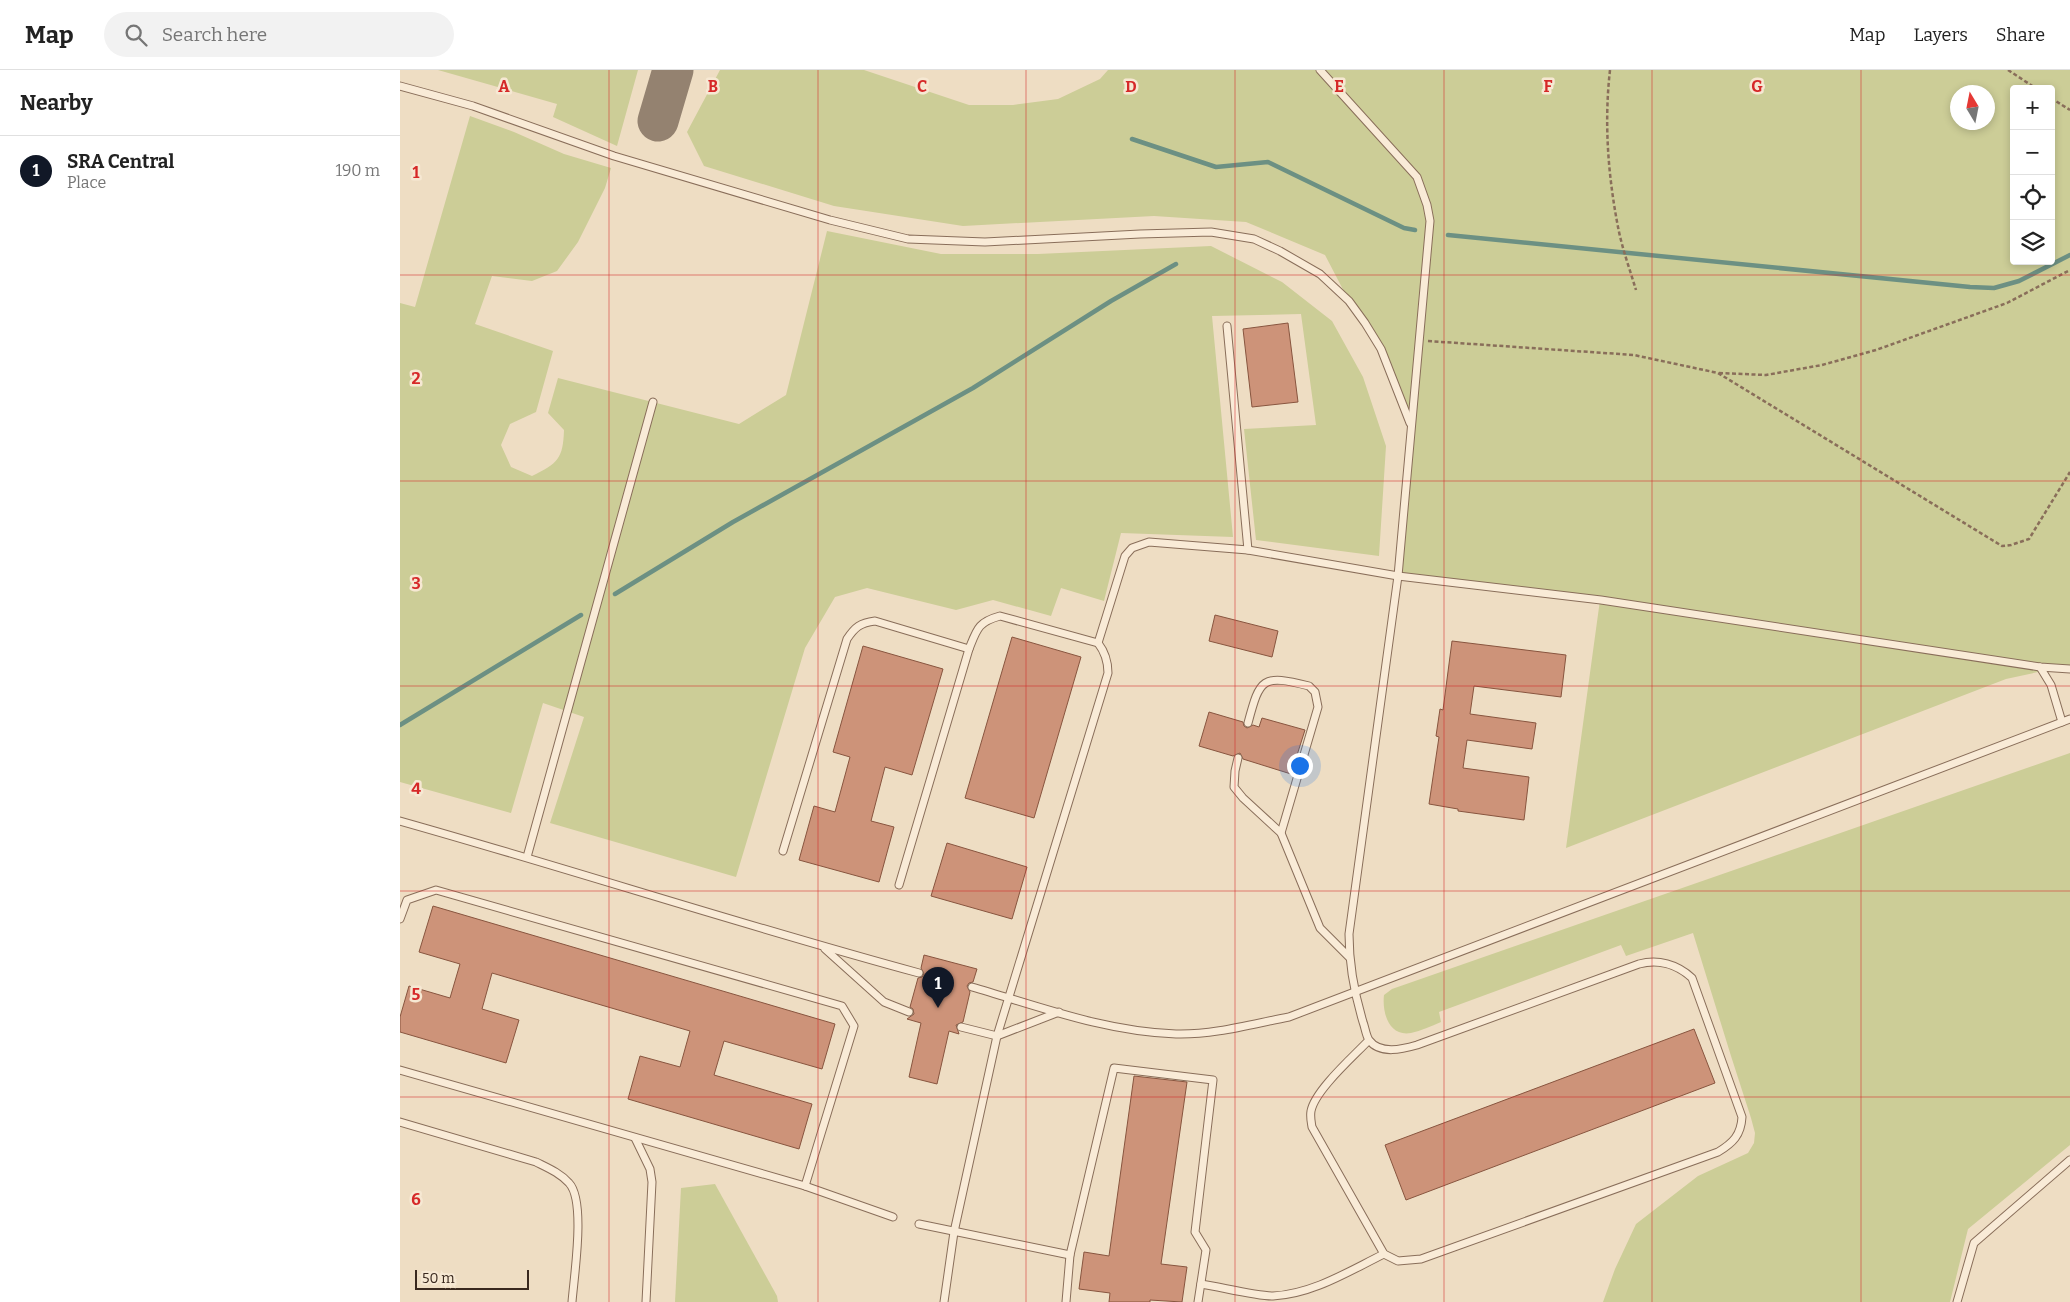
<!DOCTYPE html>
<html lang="en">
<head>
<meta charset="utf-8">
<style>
	body { margin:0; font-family:Bitter,serif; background:#f2f2f2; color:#222 }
	.controls { position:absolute; right:15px; top:15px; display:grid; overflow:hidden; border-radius:5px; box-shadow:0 2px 8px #0003 }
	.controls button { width:45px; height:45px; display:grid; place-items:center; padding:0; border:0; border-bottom:1px solid #e0e0e0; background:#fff; color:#222; font:25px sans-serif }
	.compass { position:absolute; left:1550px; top:15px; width:45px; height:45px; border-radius:50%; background:#fff; box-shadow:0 2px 8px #0003; rotate:350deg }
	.scale { position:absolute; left:15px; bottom:12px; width:114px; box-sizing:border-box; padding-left:5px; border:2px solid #39281e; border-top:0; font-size:14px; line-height:18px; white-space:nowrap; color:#39281e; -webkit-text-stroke:4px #f6e8d3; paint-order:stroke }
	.you { position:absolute; left:899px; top:695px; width:18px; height:18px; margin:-12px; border:4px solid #fff; border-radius:50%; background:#1a73e8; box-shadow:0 0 0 8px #1a73e833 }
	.badge { display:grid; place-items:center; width:32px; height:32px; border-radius:50%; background:#111827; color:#fff; font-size:16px; font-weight:700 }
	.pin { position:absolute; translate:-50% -41px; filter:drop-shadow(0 1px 2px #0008) }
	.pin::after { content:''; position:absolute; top:26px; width:18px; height:15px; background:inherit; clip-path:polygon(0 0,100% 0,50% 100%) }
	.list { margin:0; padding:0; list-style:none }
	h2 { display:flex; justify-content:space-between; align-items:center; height:65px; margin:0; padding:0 20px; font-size:21px }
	h2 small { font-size:16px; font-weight:400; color:#767676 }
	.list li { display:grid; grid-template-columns:32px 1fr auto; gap:15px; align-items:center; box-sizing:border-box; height:70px; padding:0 20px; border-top:1px solid #e0e0e0 }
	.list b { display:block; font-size:19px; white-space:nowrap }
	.list p { margin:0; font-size:16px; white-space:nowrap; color:#767676 }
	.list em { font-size:16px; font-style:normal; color:#767676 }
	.icon { flex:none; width:28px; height:28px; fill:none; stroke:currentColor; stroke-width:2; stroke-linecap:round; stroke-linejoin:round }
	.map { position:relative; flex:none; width:1670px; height:1232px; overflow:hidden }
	header { display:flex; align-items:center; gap:30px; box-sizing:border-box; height:70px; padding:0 25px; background:#fff; border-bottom:1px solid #e0e0e0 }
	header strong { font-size:24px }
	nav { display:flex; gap:28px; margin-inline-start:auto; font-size:18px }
	.search { width:350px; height:45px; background:#f2f2f2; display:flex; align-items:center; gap:12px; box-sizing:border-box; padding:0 18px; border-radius:28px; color:#767676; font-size:19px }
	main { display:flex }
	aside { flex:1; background:#fff }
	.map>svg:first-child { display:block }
	.green { fill:#cccd97; fill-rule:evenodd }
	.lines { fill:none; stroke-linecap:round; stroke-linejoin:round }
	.stream { stroke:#6c9083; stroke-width:4.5 }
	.taxiway { stroke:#948270; stroke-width:41 }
	.building { fill:#cd9379; stroke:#88553f }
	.service-casing { stroke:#896e5a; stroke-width:9 }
	.path { stroke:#896e5a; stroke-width:2.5; stroke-dasharray:4 2.5; stroke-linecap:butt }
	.service { stroke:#f9ebd7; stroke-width:7 }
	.grid { fill:none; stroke:#d62828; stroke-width:1; stroke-opacity:0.55 }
	.grid-label { font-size:16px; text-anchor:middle; font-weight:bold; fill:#d62828; stroke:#f6e8d3; stroke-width:5; stroke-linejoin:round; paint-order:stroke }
</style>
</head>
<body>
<header>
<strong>Map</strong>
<div class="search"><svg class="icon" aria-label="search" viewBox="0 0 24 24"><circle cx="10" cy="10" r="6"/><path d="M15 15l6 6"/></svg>Search here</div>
<nav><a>Map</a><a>Layers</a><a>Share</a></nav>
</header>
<main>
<aside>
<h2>Nearby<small></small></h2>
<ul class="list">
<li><span class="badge">1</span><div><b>SRA Central</b><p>Place</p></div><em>190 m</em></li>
</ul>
</aside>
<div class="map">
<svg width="1670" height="1232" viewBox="0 0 1670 1232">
	<rect width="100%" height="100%" fill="#eeddc3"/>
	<g class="green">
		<polygon points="38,0 238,0 217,76 153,47 157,34"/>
		<path d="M320,0H464L569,35H613L658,29L700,9L708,0H1670V595L1606,609L1166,778L1200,530L998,506L1011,355L981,279L949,231L925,185L846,152L754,146L563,156L434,136L304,96L287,62ZM1614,19H1651V191H1614ZM1558,22H1588V52H1558Z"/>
		<path d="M70,46L114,62L164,84L211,98L205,118L178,172L157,201L132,211L92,206L75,254L153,281L136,342L110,354L101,375L111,397L132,406C158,393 163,389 164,360L148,343L158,308L339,354L386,325L427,161L541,184H638L811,176L882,212L932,251L963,307L986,376L979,486L856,470L844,359L916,355L901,244L812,246L833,467L721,463L704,531L661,518L651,546L593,530L556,540L467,518L435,527L405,578L336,807L150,753L184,647L143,633L111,743L0,712V233L15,237Z"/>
		<path d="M1670,683V1075L1568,1159L1550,1232H1203L1215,1199L1236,1154L1298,1106L1348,1083L1354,1073L1355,1063L1351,1048L1331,986L1293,863L1226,886L1221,875L1039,942L1041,952C1031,956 1021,961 1011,963C988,967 982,941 984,925L992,919Z"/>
		<polygon points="315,1114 377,1226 378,1232 275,1232 281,1118"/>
	</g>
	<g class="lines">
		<g class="stream">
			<polyline points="732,69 816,97 868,92 1004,158 1015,160"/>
			<polyline points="1048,165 1570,217 1594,218 1619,211 1670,185"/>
			<polyline points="215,524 333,452 573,318 711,231 776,194"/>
			<polyline points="0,655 181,545"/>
		</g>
		<polyline class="taxiway" points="258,51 273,0"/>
	</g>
	<g class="building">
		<polygon points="888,253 898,332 852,337 843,259"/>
		<polygon points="815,545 878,561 872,587 809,571"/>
		<polygon points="612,567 681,587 634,748 565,728"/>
		<polygon points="1052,571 1166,585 1161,627 1074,616 1070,644 1136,653 1132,679 1067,670 1063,698 1129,707 1124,750 1058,741 1058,739 1029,734 1039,667 1036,666 1040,639 1043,640"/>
		<polygon points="463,576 543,599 512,705 485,697 471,751 494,757 479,812 399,790 414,736 435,742 450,687 433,682"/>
		<polygon points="809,642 843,652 844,656 847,658 853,655 859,657 862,648 905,660 891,704 843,689 840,683 833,686 799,676"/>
		<polygon points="547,773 627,797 612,849 531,826"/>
		<polygon points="33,836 435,954 422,999 324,971 314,1005 412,1034 399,1079 228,1029 240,986 280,997 290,961 92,903 82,939 119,950 106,993 0,962 0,947 9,916 50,928 60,894 19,882"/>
		<polygon points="524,885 577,899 573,912 569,913 567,916 570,922 563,952 556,955 559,964 549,961 537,1014 509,1007 521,953 507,949 514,944 513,939 510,937 518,908 522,907 524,904 521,898"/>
		<polygon points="1294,959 1315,1013 1006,1130 985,1075"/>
		<polygon points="734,1006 787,1012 761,1194 787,1197 782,1232 750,1230 750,1232 709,1232 710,1223 679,1219 684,1182 709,1186"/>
	</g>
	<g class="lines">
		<defs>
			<g id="service">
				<path d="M920,0L1017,107L1027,135L1030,151L998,506L949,864C949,895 954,922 963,952C965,957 966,966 969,970C980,985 1003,979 1017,975L1239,894C1258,889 1277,894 1292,908L1342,1047C1341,1065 1333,1073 1318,1082L1021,1189L998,1191L984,1184L912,1057C911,1051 910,1047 911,1041C915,1020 954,986 969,970"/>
				<polyline points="0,16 73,36 214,86 430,150 508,169 585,172 740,164 811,162 854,169 880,181 920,204 949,231 965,253 981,279 1010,353"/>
				<polyline points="827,256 848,480"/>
				<polyline points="698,573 725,486 732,478 749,472 848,480 998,506 1201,530 1640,597 1670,599"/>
				<polyline points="1640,597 1651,615 1662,652"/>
				<path d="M848,653C860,608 862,604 909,616L915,622L918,637L881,763"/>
				<polyline points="838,688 835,701 834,717 843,728 881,763 920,858 949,887"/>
				<path d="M0,751C174,800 345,856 519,903"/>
				<path d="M383,781L447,569C455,557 460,553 475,551L569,579"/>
				<polyline points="127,787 253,332"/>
				<path d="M499,815L569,579C577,559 578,552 600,546L698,573C705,582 708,591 708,603L597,966L554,1162L544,1232"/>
				<polyline points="0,849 7,830 36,820 442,936 454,956 405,1116"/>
				<polyline points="425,879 484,932 509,942"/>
				<path d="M572,917C638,936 706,962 776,964C814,965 852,954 889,947L1670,649"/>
				<polyline points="561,957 597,966 659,942"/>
				<polyline points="0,1000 405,1116 493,1147"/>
				<path d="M0,1052L136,1092C148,1098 160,1103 169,1113C186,1131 174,1206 172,1232"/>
				<polyline points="235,1068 250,1099 252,1112 246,1232"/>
				<polyline points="519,1154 670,1185"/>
				<path d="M801,1214C821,1217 855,1226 873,1226C913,1224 949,1201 984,1184"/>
				<polyline points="666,1232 670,1185 714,998 813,1010 795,1162 806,1180 798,1232"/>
				<polyline points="1557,1232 1574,1173 1670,1090"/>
			</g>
		</defs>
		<use href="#service" class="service-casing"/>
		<g class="path">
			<path d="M1210,0C1204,53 1208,105 1218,157C1222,178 1230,200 1236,220"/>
			<polyline points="1608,0 1637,19"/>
			<polyline points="1651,28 1670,40"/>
			<polyline points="1028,271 1234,285 1318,303 1602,476 1611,475 1629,469 1670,402"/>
			<polyline points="1319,303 1366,305 1422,295 1476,280 1607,233 1670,200"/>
		</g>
		<use href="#service" class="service"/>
	</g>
	<path class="grid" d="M209,0V1232M418,0V1232M626,0V1232M835,0V1232M1044,0V1232M1252,0V1232M1461,0V1232M0,205H1670M0,411H1670M0,616H1670M0,821H1670M0,1027H1670"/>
	<g class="grid-label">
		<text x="104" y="22">A</text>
		<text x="313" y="22">B</text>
		<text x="522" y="22">C</text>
		<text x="731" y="22">D</text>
		<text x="939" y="22">E</text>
		<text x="1148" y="22">F</text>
		<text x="1357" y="22">G</text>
		<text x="16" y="108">1</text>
		<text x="16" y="314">2</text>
		<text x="16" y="519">3</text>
		<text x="16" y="724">4</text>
		<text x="16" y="930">5</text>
		<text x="16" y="1135">6</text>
	</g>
</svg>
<div class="controls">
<button>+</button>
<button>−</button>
<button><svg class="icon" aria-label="locate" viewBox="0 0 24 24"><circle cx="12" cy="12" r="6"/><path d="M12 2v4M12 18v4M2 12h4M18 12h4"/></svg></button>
<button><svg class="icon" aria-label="layers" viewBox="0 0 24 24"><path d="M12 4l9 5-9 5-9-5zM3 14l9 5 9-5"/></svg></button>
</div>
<svg class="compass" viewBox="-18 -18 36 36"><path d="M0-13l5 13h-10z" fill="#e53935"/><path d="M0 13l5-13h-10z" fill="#767676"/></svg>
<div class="scale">50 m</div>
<div class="you"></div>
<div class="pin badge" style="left:538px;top:938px">1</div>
</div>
</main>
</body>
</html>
